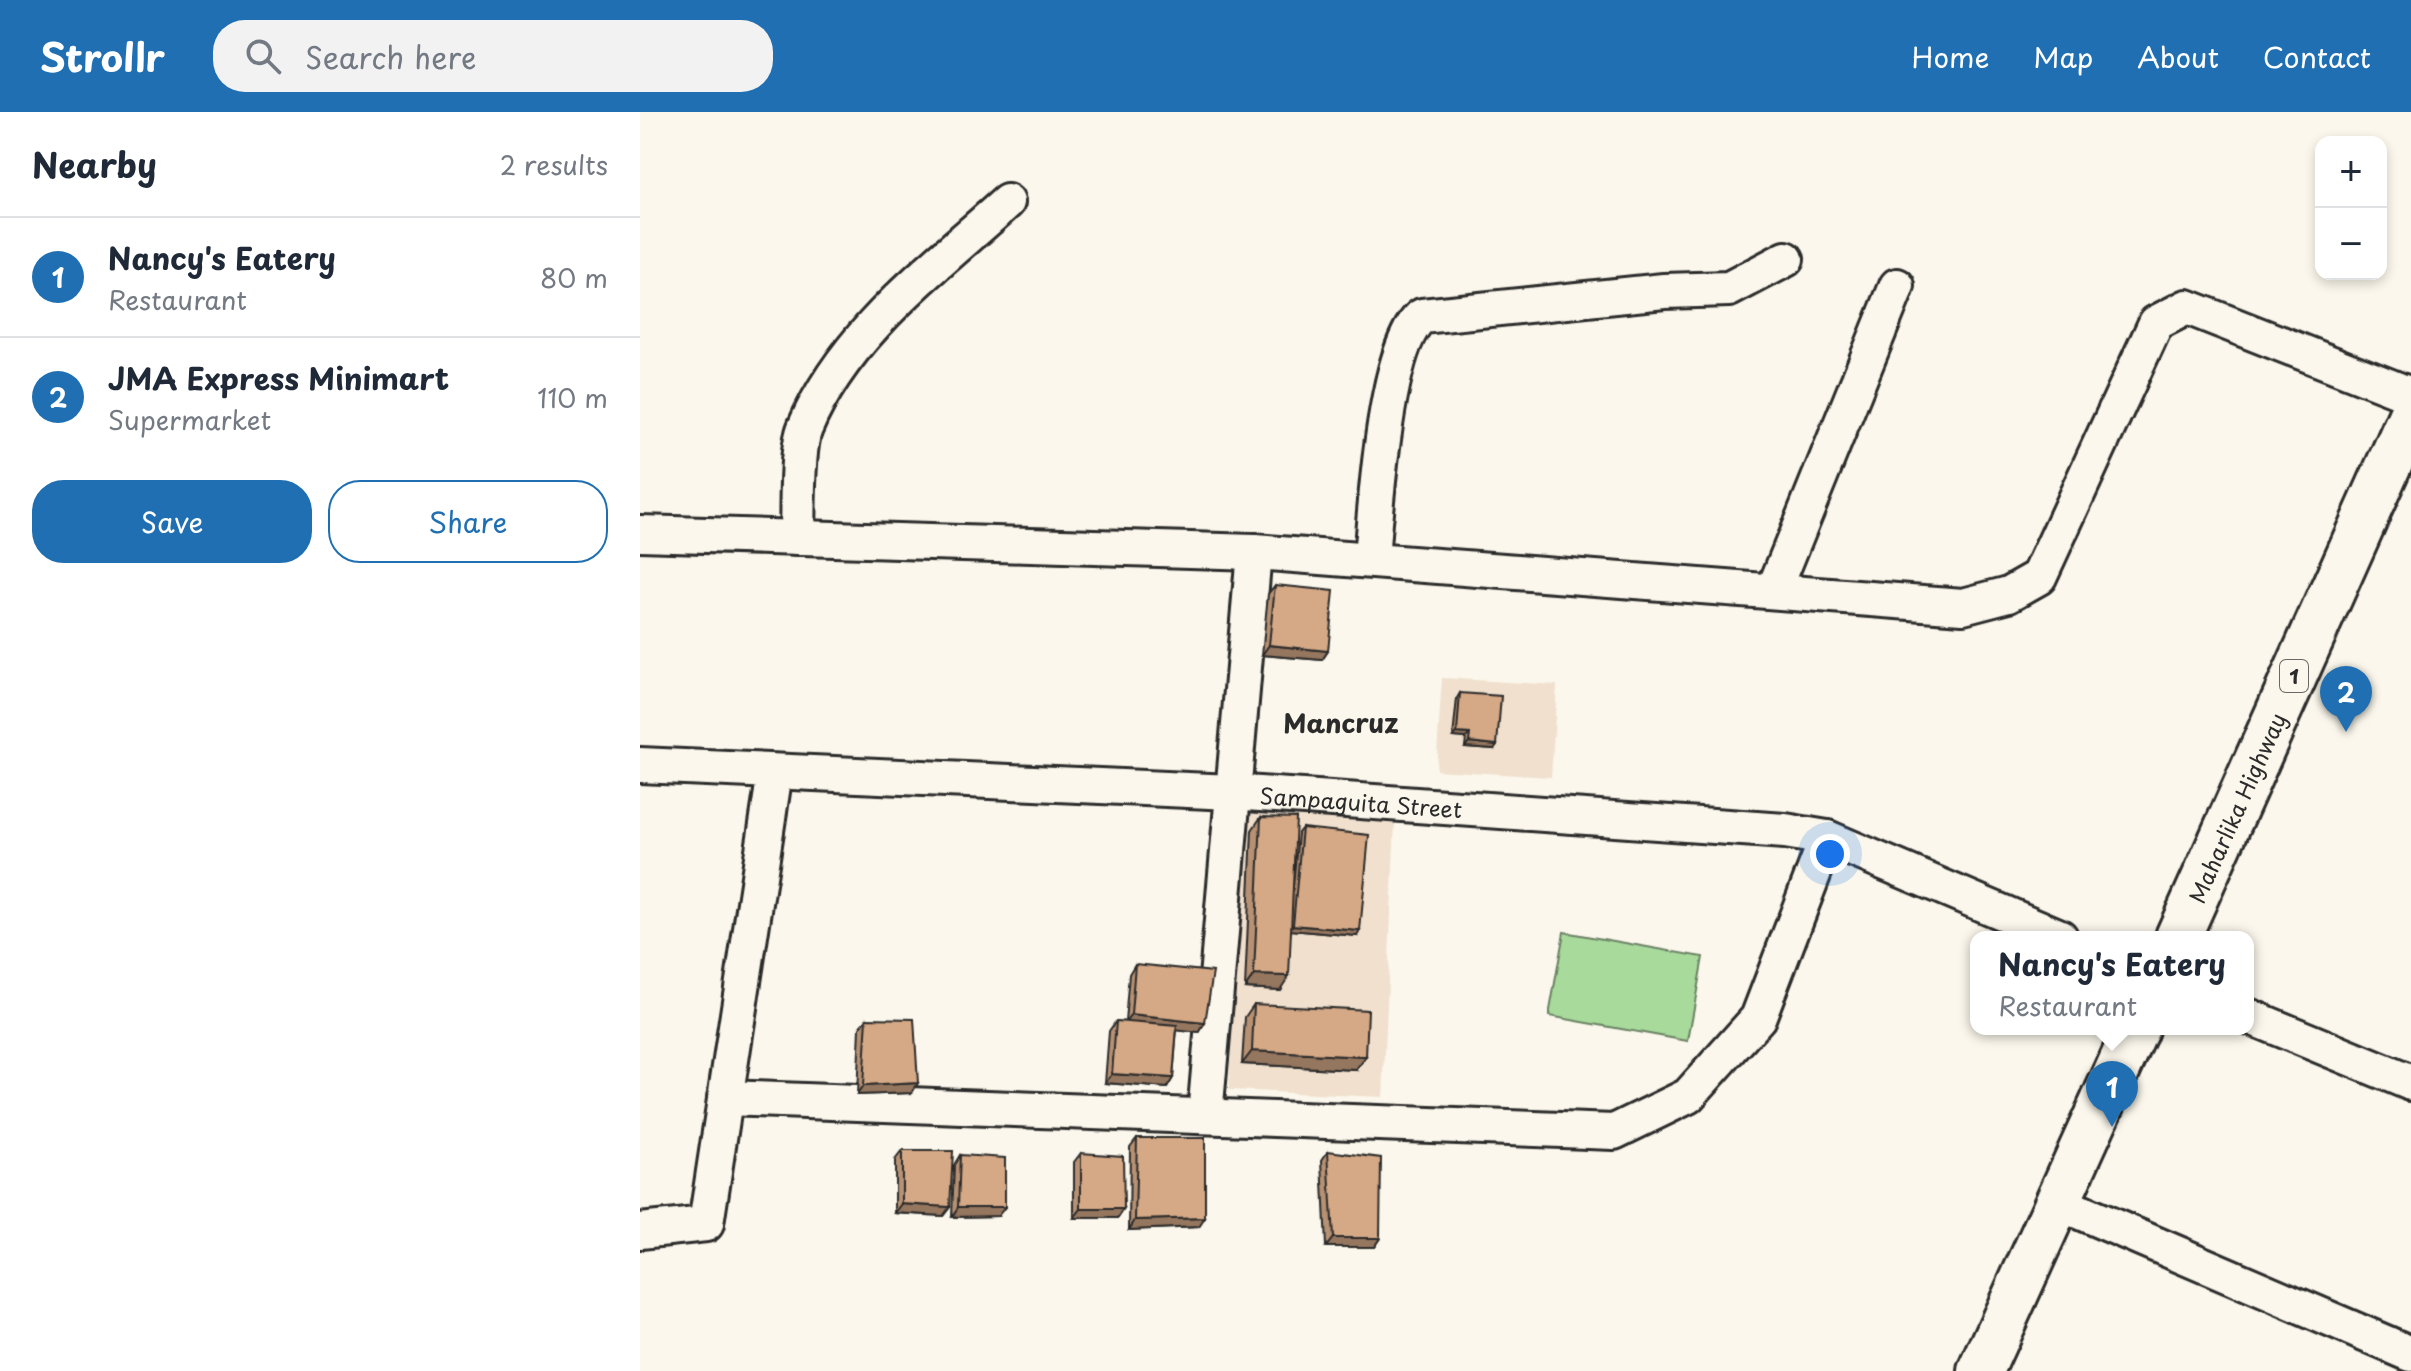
<!DOCTYPE html>
<html lang="en">
<head>
<meta charset="utf-8">
<style>
	body { margin:0; font-family:"Playpen Sans",sans-serif; background:#f2f2f3; color:#1f2937 }
	.controls { position:absolute; right:24px; top:24px; display:grid; overflow:hidden; border-radius:16px; box-shadow:0 4px 12px #0003 }
	.controls button { width:72px; height:72px; display:grid; place-items:center; padding:0; border:0; border-bottom:2px solid #e0e1e3; background:#fff; color:#1f2937; font:40px sans-serif }
	.you { position:absolute; left:1190px; top:742px; width:28px; height:28px; margin:-20px; border:6px solid #fff; border-radius:50%; background:#1a73e8; box-shadow:0 0 0 12px #1a73e833 }
	.badge { display:grid; place-items:center; width:52px; height:52px; border-radius:50%; background:#1f6fb2; color:#fff; font-size:26px; font-weight:700 }
	.pin { position:absolute; translate:-50% -66px; filter:drop-shadow(0 2px 4px #0008) }
	.pin::after { content:''; position:absolute; top:42px; width:28px; height:24px; background:inherit; clip-path:polygon(0 0,100% 0,50% 100%) }
	.popup { position:absolute; left:1330px; top:819px; width:284px; height:104px; box-sizing:border-box; display:grid; place-content:center; border-radius:16px; background:#fff; filter:drop-shadow(0 2px 6px #0005); font-size:26px; white-space:nowrap; color:#747a83 }
	.popup b { font-size:30px; color:#1f2937 }
	.popup::after { content:''; position:absolute; left:50%; top:100%; margin-left:-16px; border:16px solid transparent; border-top-color:#fff }
	.list { margin:0; padding:0; list-style:none }
	h2 { display:flex; justify-content:space-between; align-items:center; height:104px; margin:0; padding:0 32px; font-size:34px }
	h2 small { font-size:26px; font-weight:400; color:#747a83 }
	.list li { display:grid; grid-template-columns:52px 1fr auto; gap:24px; align-items:center; box-sizing:border-box; height:120px; padding:0 32px; border-top:2px solid #e0e1e3 }
	.list b { display:block; font-size:30px; white-space:nowrap }
	.list p { margin:0; font-size:26px; white-space:nowrap; color:#747a83 }
	.list em { font-size:26px; font-style:normal; color:#747a83 }
	.actions { display:flex; gap:16px; padding:24px 32px }
	.actions a { flex:1; padding:18px 0; border:2px solid #1f6fb2; border-radius:32px; text-align:center; font-size:28px; color:#1f6fb2 }
	.actions .main { background:#1f6fb2; color:#fff }
	.icon { flex:none; width:44px; height:44px; fill:none; stroke:currentColor; stroke-width:2; stroke-linecap:round; stroke-linejoin:round }
	.map { position:relative; flex:none; width:1771px; height:1259px; overflow:hidden }
	header { display:flex; align-items:center; gap:48px; box-sizing:border-box; height:112px; padding:0 40px; background:#1f6fb2; color:#fff }
	header strong { font-size:38px }
	nav { display:flex; gap:44px; margin-inline-start:auto; font-size:28px }
	.search { width:560px; height:72px; background:#f2f2f3; display:flex; align-items:center; gap:20px; box-sizing:border-box; padding:0 28px; border-radius:32px; color:#747a83; font-size:30px }
	main { display:flex }
	aside { flex:1; background:#fff }
	.map>svg:first-child { display:block }
	.built { fill:#f0e0cd }
	.green { fill:#a8da9c; stroke:#6a8264; stroke-width:2 }
	.lines { fill:none; stroke-linecap:round; stroke-linejoin:round }
	.minor-casing { stroke:#2b2b2b; stroke-width:40 }
	.trunk-casing { stroke:#2b2b2b; stroke-width:50 }
	.minor { stroke:#fbf7ec; stroke-width:34 }
	.trunk { stroke:#fbf7ec; stroke-width:44 }
	.wall { fill:#b79173; stroke:#2b2b2b; stroke-width:2 }
	.shaded-wall { fill:#95765e; stroke:#2b2b2b; stroke-width:2 }
	.building { fill:#d5a986; stroke:#2b2b2b; stroke-width:2 }
	.labels { text-anchor:middle; dominant-baseline:central; stroke-width:8; stroke-linejoin:round; paint-order:stroke }
	.shield { fill:#fbf7ec; stroke:#696865; stroke-width:2 }
	.shield-label { font-size:20px; font-weight:bold; fill:#2b2b2b }
	.street-label { font-size:22px; fill:#2b2b2b; stroke:#fbf7ec }
	.quarter-label { font-size:26px; font-weight:bold; fill:#2b2b2b; stroke:#fbf7ec }
</style>
</head>
<body>
<header>
<strong>Strollr</strong>
<div class="search"><svg class="icon" aria-label="search" viewBox="0 0 24 24"><circle cx="10" cy="10" r="6"/><path d="M15 15l6 6"/></svg>Search here</div>
<nav><a>Home</a><a>Map</a><a>About</a><a>Contact</a></nav>
</header>
<main>
<aside>
<h2>Nearby<small>2 results</small></h2>
<ul class="list">
<li><span class="badge">1</span><div><b>Nancy's Eatery</b><p>Restaurant</p></div><em>80 m</em></li>
<li><span class="badge">2</span><div><b>JMA Express Minimart</b><p>Supermarket</p></div><em>110 m</em></li>
</ul>
<div class="actions"><a class="main">Save</a><a>Share</a></div>
</aside>
<div class="map">
<svg width="1771" height="1259" viewBox="0 0 1771 1259">
	<rect width="100%" height="100%" fill="#fbf7ec"/>
	<filter id="ink" filterUnits="userSpaceOnUse"><feTurbulence type="fractalNoise" baseFrequency=".0125" numOctaves="2"/><feDisplacementMap in="SourceGraphic" scale="16" xChannelSelector="R" yChannelSelector="G"/><feConvolveMatrix kernelMatrix="1 2 1 2 8 2 1 2 1" color-interpolation-filters="sRGB"/></filter>
	<g filter="url(#ink)">
		<g class="built">
			<polygon points="802,566 917,573 911,665 796,658"/>
			<polygon points="601,700 755,708 743,985 589,978"/>
		</g>
		<polygon class="green" points="924,820 1063,845 1048,929 909,904"/>
		<g class="lines">
			<defs>
				<g id="minor">
					<polyline points="0,421 614,440 1323,494 1369,482 1399,465 1516,211 1547,195 1771,283"/>
					<path d="M157,426C158,400 156,337 165,316C205,221 293,157 367,90"/>
					<path d="M731,448C735,399 745,233 782,204L1024,179L1089,177L1146,147"/>
					<polyline points="1134,478 1257,174"/>
					<path id="s1" d="M0,653L592,680L1145,719L1187,726L1420,825"/>
					<polyline points="1608,904 1771,971"/>
					<polyline points="85,986 974,1020 1048,984 1118,906 1187,726"/>
					<polyline points="565,1004 614,440"/>
					<polyline points="1417,1090 1771,1242"/>
					<polyline points="0,1119 66,1112 135,660"/>
				</g>
				<g id="trunk">
					<path id="s2" d="M1538,825L1771,303"/>
					<polyline points="1341,1259 1496,917"/>
				</g>
			</defs>
			<use href="#minor" class="minor-casing"/>
			<use href="#trunk" class="trunk-casing"/>
			<use href="#minor" class="minor"/>
			<use href="#trunk" class="trunk"/>
		</g>
		<g class="wall">
			<polygon points="635,473 688,539 682,548 622,543 628,482"/>
			<polygon points="820,581 854,637 825,635 826,626 813,625 817,586"/>
			<polygon points="621,705 653,775 658,721 662,716 717,824 651,818 640,878 605,876 612,718"/>
			<polygon points="495,852 565,911 559,921 537,918 533,966 527,976 465,971 469,919 476,909 485,910 489,862"/>
			<polygon points="614,892 716,958 602,952 605,905"/>
			<polygon points="227,906 272,981 217,983 220,916"/>
			<polygon points="497,1026 559,1115 489,1118 490,1035"/>
			<polygon points="262,1039 310,1095 303,1104 255,1101 255,1048"/>
			<polygon points="688,1039 740,1126 734,1135 686,1135 682,1048"/>
			<polygon points="441,1041 484,1097 478,1106 434,1106 434,1050"/>
			<polygon points="320,1043 358,1104 312,1105 314,1053"/>
		</g>
		<g class="shaded-wall">
			<polygon points="629,533 688,539 682,548 622,543"/>
			<polygon points="817,621 830,622 826,626 813,625"/>
			<polygon points="829,630 857,633 854,637 825,635"/>
			<polygon points="653,813 720,819 717,824 649,818"/>
			<polygon points="614,863 649,864 640,878 605,876"/>
			<polygon points="491,903 565,911 559,921 484,912"/>
			<polygon points="612,939 726,945 716,958 602,952"/>
			<polygon points="472,962 533,966 527,976 465,971"/>
			<polygon points="278,971 272,981 217,983 223,974"/>
			<polygon points="262,1092 310,1095 303,1104 255,1101"/>
			<polygon points="318,1095 365,1095 358,1104 312,1105"/>
			<polygon points="441,1097 484,1097 478,1106 434,1106"/>
			<polygon points="565,1106 559,1115 489,1118 495,1108"/>
			<polygon points="693,1126 740,1126 734,1135 686,1135"/>
		</g>
		<g class="building">
			<polygon points="635,473 694,479 688,539 629,533"/>
			<polygon points="820,581 861,584 857,633 829,630 830,622 817,621"/>
			<polygon points="621,705 656,706 649,864 614,863"/>
			<polygon points="662,716 729,723 720,819 653,813"/>
			<polygon points="495,852 573,860 565,911 491,903"/>
			<polygon points="614,892 728,898 726,945 612,939"/>
			<polygon points="227,906 274,907 278,971 223,974"/>
			<polygon points="476,909 537,914 533,966 472,962"/>
			<polygon points="497,1026 565,1026 565,1106 495,1108"/>
			<polygon points="262,1039 313,1039 310,1095 262,1092"/>
			<polygon points="688,1039 741,1046 740,1126 693,1126"/>
			<polygon points="441,1041 483,1044 484,1097 441,1097"/>
			<polygon points="320,1043 365,1046 365,1095 318,1095"/>
		</g>
	</g>
	<g class="labels">
		<rect class="shield" x="1640" y="548" width="28" height="32" rx="6"/>
		<g class="shield-label">
			<text x="1654" y="564">1</text>
		</g>
		<g class="street-label">
			<text stroke="none"><textPath href="#s1" startOffset="722">Sampaguita Street</textPath></text>
			<text stroke="none"><textPath href="#s2" startOffset="142">Maharlika Highway</textPath></text>
		</g>
		<g class="quarter-label">
			<text x="701" y="610">Mancruz</text>
		</g>
	</g>
</svg>
<div class="controls">
<button>+</button>
<button>−</button>
</div>
<div class="you"></div>
<div class="pin badge" style="left:1472px;top:1015px">1</div>
<div class="popup"><b>Nancy's Eatery</b>Restaurant</div>
<div class="pin badge" style="left:1706px;top:620px">2</div>
</div>
</main>
</body>
</html>
